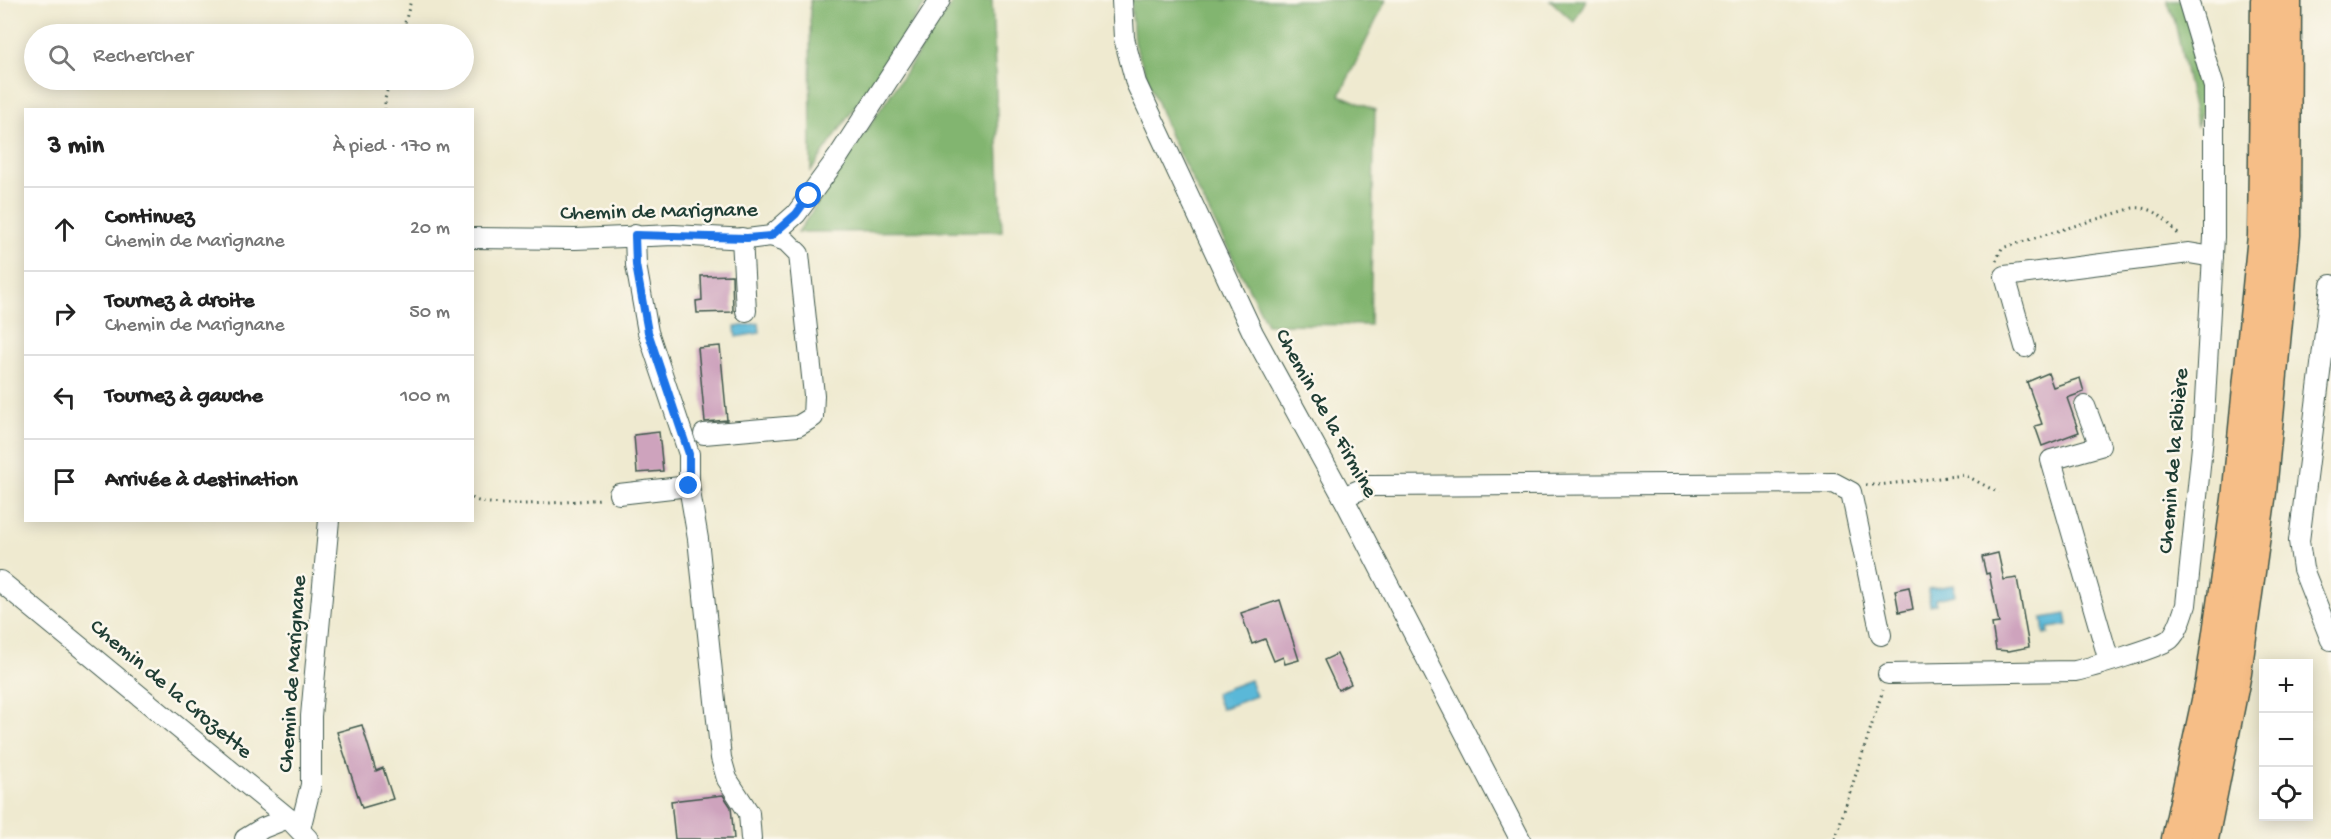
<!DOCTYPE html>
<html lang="fr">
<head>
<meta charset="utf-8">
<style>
	body { margin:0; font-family:"Gochi Hand",sans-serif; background:#f2f2f2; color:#222 }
	.controls { position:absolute; right:18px; bottom:18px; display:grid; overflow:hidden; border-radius:0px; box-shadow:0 3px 15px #0003 }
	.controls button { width:54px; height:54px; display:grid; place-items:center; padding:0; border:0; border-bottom:2px solid #e0e0e0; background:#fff; color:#222; font:30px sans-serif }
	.stop { position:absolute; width:18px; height:18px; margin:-14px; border:4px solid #1a73e8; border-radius:50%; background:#fff }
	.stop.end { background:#1a73e8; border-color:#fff; box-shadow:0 2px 6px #0008 }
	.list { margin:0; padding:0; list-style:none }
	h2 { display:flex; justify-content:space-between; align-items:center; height:78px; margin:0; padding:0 24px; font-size:26px }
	h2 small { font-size:20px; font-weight:400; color:#767676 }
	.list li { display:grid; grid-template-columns:39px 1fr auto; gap:18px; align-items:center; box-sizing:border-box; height:84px; padding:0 24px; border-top:2px solid #e0e0e0 }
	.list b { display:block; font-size:22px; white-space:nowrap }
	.list p { margin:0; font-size:20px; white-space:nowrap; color:#767676 }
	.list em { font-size:20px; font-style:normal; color:#767676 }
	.icon { flex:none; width:33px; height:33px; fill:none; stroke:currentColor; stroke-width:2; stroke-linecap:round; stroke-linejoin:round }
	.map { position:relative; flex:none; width:2331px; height:839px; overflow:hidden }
	.search { position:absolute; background:#fff; box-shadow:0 3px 15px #0003; left:24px; top:24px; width:450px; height:66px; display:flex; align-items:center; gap:15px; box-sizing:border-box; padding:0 21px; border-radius:33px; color:#767676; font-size:22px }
	.panel { position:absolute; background:#fff; box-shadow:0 3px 15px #0003; left:24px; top:108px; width:450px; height:414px; border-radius:0px }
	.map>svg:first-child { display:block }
	.forest { fill:#82b56f; stroke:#507952; stroke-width:1.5 }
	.water { fill:#5ab8d8; stroke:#3c7a86; stroke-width:1.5 }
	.building { fill:#cea3bd }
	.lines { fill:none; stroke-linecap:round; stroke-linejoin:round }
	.minor-casing { stroke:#3e574b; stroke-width:22 }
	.highway-casing { stroke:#3e574b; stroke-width:31 }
	.path { stroke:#3e574b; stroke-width:3; stroke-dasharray:1.5 4.5; stroke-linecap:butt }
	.minor { stroke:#fff; stroke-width:20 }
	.highway { stroke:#f6be87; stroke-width:28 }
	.route { stroke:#1a73e8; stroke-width:8 }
	.labels { text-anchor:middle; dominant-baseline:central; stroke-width:5; stroke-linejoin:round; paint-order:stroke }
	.street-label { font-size:22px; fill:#1f3d34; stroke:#fbf7ec }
</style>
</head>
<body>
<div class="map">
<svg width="2331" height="839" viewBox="0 0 2331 839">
	<rect width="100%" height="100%" fill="#fbf7ec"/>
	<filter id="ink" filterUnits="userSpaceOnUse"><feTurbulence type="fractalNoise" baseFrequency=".0167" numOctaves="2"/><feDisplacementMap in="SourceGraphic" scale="12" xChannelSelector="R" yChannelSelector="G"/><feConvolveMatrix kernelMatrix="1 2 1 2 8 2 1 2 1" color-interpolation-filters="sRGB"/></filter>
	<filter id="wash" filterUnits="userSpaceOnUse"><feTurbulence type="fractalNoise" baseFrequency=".008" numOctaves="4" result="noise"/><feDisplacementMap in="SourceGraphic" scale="24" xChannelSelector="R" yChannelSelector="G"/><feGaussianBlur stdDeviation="1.35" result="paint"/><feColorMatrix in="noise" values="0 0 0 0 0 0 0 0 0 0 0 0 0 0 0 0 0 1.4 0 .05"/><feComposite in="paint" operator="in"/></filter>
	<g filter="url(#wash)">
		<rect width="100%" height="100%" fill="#efead0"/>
		<g class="forest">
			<polygon points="810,0 928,0 811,171"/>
			<polygon points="954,0 992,0 1002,231 798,232"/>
			<polygon points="1131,0 1386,0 1340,95 1375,110 1370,325 1267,324 1171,138 1134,43"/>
			<polygon points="1550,0 1586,0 1574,22"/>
			<polygon points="2167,0 2183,0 2207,92 2197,127 2175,22"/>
		</g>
		<g class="water">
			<polygon points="759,323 760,333 736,337 735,327"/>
			<polygon points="1953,585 1955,595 1935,599 1936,604 1930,605 1928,589"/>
			<polygon points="2066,614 2068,625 2048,628 2049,633 2044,634 2042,618"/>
			<polygon points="1250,680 1256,696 1221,709 1215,693"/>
		</g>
		<g id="blocks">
			<g class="building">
				<polygon points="732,275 733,312 697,313 696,301 702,300 701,276"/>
				<polygon points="720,346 727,420 705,422 698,348"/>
				<polygon points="2048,373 2053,387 2080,378 2084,392 2067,398 2079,432 2042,446 2035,426 2042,424 2027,382"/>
				<polygon points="659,432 663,471 637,473 634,435"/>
				<polygon points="1998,553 2004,580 2017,578 2029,647 2009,651 1996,650 1992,624 1999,623 1989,573 1986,574 1982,557"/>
				<polygon points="1909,587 1913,609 1899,612 1895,590"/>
				<polygon points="1280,600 1299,660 1285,664 1283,657 1274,661 1265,639 1252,644 1241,613"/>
				<polygon points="1337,654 1351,684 1338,690 1324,660"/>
				<polygon points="362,725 376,771 383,768 393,799 362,808 337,732"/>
				<polygon points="723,795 731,807 734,839 675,839 671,801"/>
			</g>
		</g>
	</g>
	<g filter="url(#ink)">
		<use href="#blocks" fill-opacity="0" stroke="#3e574b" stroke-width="1.5"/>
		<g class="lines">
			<defs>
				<g id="minor">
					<polyline points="1122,0 1124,38 1136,83 1253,333 1343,497 1520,839"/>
					<polyline points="472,238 575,239 674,235 747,239 771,236 796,214 838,157 940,0"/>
					<polyline points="742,238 746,311"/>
					<polyline points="2331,285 2299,541 2303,569 2331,640"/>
					<polyline points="2025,347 2005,276 2189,253 2213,257"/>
					<polyline points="2085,406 2100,446 2051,460 2109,661"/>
					<polyline points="704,434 798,426 813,417 814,395 799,254 786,241 771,236"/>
					<polyline points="689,486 698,539 721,758 727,779 749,813 751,839"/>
					<polyline points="619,494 689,486 689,454 648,332 636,265 635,235"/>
					<polyline points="1343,497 1369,486 1834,483 1851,492 1881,635"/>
					<polyline points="0,581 288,818 308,839"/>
					<path d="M1888,674L2075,671C2089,668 2161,647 2170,639C2179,630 2182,616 2186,605L2203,437L2214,237V87L2188,0"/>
					<polyline points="300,829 311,785 311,716 329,520"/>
					<polyline points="245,839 263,828 288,818"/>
				</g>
				<g id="highway">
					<polyline points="2176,839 2210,682 2236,499 2262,236 2265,0"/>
					<polyline points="2204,839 2237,673 2262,492 2286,235 2287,0"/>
				</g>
			</defs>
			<use href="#minor" class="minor-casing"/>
			<use href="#highway" class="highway-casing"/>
			<g class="path">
				<polyline points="402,34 411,0"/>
				<polyline points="385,110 385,99 390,80"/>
				<path d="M1996,261L2002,248L2133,208C2156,206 2165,220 2179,235"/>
				<polyline points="1866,485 1878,485 1965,475 1999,493"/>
				<path d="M472,498C487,510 578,501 601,499"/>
				<polyline points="1835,839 1883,690"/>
			</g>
			<use href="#minor" class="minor"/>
			<use href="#highway" class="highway"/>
		</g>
	</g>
	<g class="lines" filter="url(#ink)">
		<polyline class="route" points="689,486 689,454 648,332 636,265 635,235 747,238 771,236 796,214 809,196"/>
	</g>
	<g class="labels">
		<g class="street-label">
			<text transform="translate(659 213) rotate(-1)">Chemin de Marignane</text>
			<text transform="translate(1325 414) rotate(61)">Chemin de la Firmine</text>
			<text transform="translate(2175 461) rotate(-85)">Chemin de la Ribière</text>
			<text transform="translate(294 674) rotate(-86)">Chemin de Marignane</text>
			<text transform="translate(170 690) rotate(40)">Chemin de la Crozette</text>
		</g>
	</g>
</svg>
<div class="controls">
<button>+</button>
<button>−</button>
<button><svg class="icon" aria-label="locate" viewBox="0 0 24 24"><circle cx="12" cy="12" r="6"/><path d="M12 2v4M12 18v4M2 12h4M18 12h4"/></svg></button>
</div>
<div class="stop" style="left:809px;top:196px"></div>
<div class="stop end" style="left:689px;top:486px"></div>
<div class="search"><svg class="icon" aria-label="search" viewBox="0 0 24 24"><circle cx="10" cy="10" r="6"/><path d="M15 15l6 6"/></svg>Rechercher</div>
<section class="panel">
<h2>3 min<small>À pied · 170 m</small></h2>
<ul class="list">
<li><svg class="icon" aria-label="ahead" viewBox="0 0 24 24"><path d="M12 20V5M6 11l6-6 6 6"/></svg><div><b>Continuez</b><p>Chemin de Marignane</p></div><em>20 m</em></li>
<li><svg class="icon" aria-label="right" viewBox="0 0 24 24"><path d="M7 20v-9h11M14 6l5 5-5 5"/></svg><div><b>Tournez à droite</b><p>Chemin de Marignane</p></div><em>50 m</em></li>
<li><svg class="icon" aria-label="left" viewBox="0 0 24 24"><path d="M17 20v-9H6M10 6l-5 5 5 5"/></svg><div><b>Tournez à gauche</b></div><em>100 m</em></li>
<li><svg class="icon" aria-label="arrive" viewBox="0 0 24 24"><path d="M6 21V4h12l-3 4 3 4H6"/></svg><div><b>Arrivée à destination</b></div></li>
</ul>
</section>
</div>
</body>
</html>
